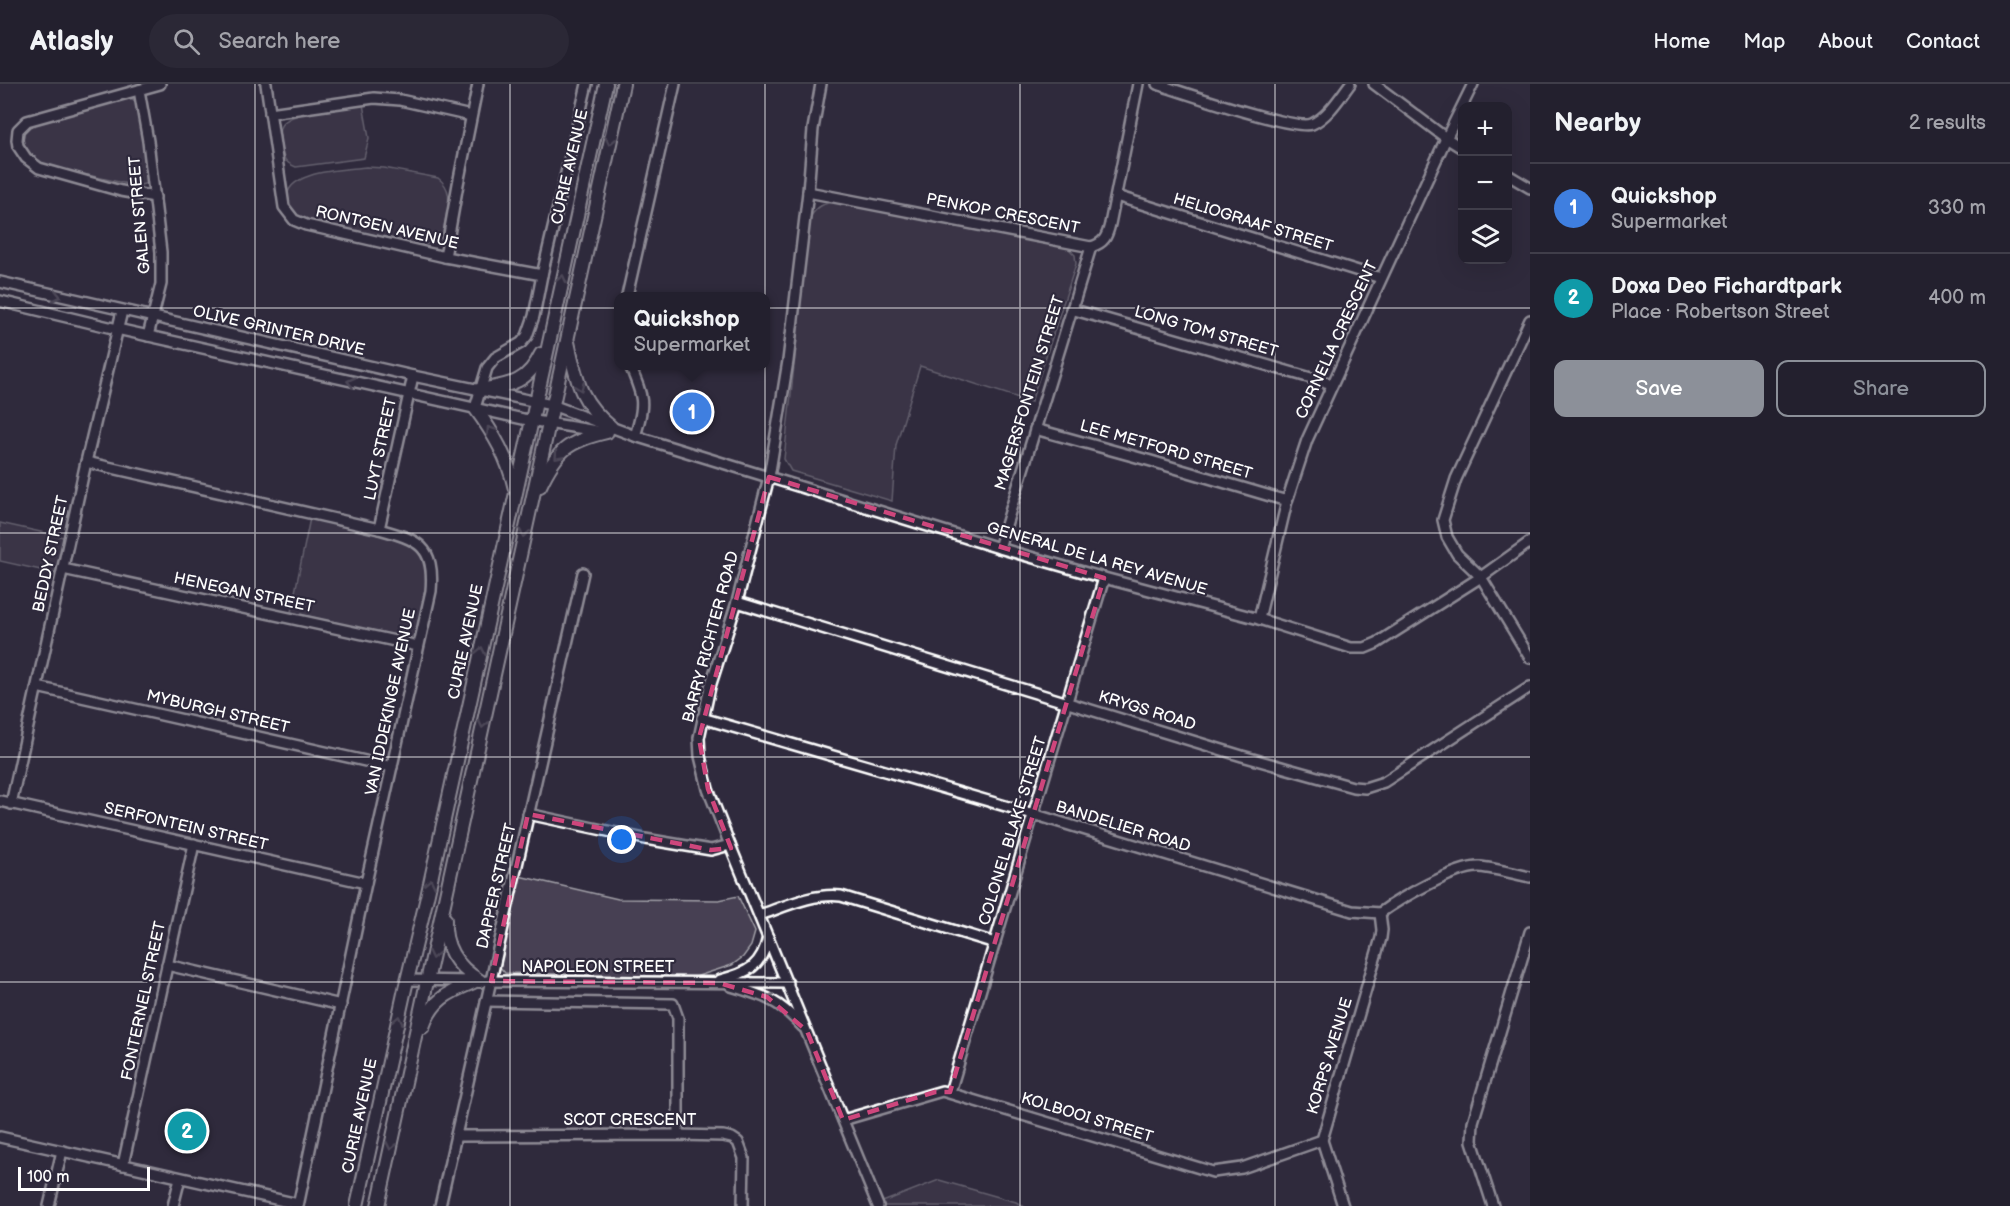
<!DOCTYPE html>
<html lang="en">
<head>
<meta charset="utf-8">
<style>
	body { margin:0; font-family:"Balsamiq Sans",sans-serif; background:#2b2836; color:#f1f3f6 }
	.controls { position:absolute; right:18px; top:18px; display:grid; overflow:hidden; border-radius:12px; box-shadow:0 6px 24px #0002 }
	.controls button { width:54px; height:54px; display:grid; place-items:center; padding:0; border:0; border-bottom:2px solid #403e4a; background:#23202e; color:#f1f3f6; font:30px sans-serif }
	.scale { position:absolute; left:18px; bottom:15px; width:132px; box-sizing:border-box; padding-left:6px; border:3px solid #fff; border-top:0; font-size:16px; line-height:21px; white-space:nowrap; color:#fff; -webkit-text-stroke:4px #2f2a3d; paint-order:stroke }
	.you { position:absolute; left:622px; top:756px; width:21px; height:21px; margin:-15px; border:4px solid #fff; border-radius:50%; background:#1a73e8; box-shadow:0 0 0 9px #1a73e833 }
	.badge { display:grid; place-items:center; width:39px; height:39px; border-radius:50%; background:#8c9099; color:#fff; font-size:20px; font-weight:700 }
	.pin { position:absolute; translate:-50% -50%; border:3px solid #fff; box-shadow:0 2px 6px #0006 }
	.popup { position:absolute; left:614px; top:208px; width:156px; height:78px; box-sizing:border-box; display:grid; place-content:center; border-radius:12px; background:#23202e; filter:drop-shadow(0 2px 4px #0005); font-size:20px; white-space:nowrap; color:#a3a3aa }
	.popup b { font-size:22px; color:#f1f3f6 }
	.popup::after { content:''; position:absolute; left:50%; top:100%; margin-left:-12px; border:12px solid transparent; border-top-color:#23202e }
	.list { margin:0; padding:0; list-style:none }
	h2 { display:flex; justify-content:space-between; align-items:center; height:78px; margin:0; padding:0 24px; font-size:26px }
	h2 small { font-size:20px; font-weight:400; color:#a3a3aa }
	.list li { display:grid; grid-template-columns:39px 1fr auto; gap:18px; align-items:center; box-sizing:border-box; height:90px; padding:0 24px; border-top:2px solid #403e4a }
	.list b { display:block; font-size:22px; white-space:nowrap }
	.list p { margin:0; font-size:20px; white-space:nowrap; color:#a3a3aa }
	.list em { font-size:20px; font-style:normal; color:#a3a3aa }
	.actions { display:flex; gap:12px; padding:18px 24px }
	.actions a { flex:1; padding:14px 0; border:2px solid #8c9099; border-radius:12px; text-align:center; font-size:21px; color:#8c9099 }
	.actions .main { background:#8c9099; color:#fff }
	.icon { flex:none; width:33px; height:33px; fill:none; stroke:currentColor; stroke-width:2; stroke-linecap:round; stroke-linejoin:round }
	.map { position:relative; flex:none; width:1530px; height:1122px; overflow:hidden }
	header { display:flex; align-items:center; gap:36px; box-sizing:border-box; height:84px; padding:0 30px; background:#23202e; border-bottom:2px solid #403e4a }
	header strong { font-size:28px }
	nav { display:flex; gap:33px; margin-inline-start:auto; font-size:21px }
	.search { width:420px; height:54px; background:#2b2836; display:flex; align-items:center; gap:15px; box-sizing:border-box; padding:0 21px; border-radius:33px; color:#a3a3aa; font-size:22px }
	main { display:flex }
	aside { flex:1; background:#23202e }
	.map>svg:first-child { display:block }
	.green { fill:#464152; stroke:#a2a0a8; stroke-width:1.5 }
	.lines { fill:none; stroke-linecap:round; stroke-linejoin:round }
	.minor-casing { stroke:#fff; stroke-width:14 }
	.major-casing { stroke:#fff; stroke-width:16 }
	.minor { stroke:#2f2a3d; stroke-width:9 }
	.major { stroke:#2f2a3d; stroke-width:12 }
	.oneway { stroke:#6d6a77 }
	.marked { fill:none; stroke:#ce467c; stroke-width:4.5; stroke-dasharray:12 8; stroke-linejoin:round }
	.grid { fill:none; stroke:#fff; stroke-width:1.5; stroke-opacity:0.55 }
	.labels { text-anchor:middle; dominant-baseline:central; stroke-width:4.5; stroke-linejoin:round; paint-order:stroke }
	.street-label { font-size:16px; fill:#fff; stroke:#2f2a3d }
</style>
</head>
<body>
<header>
<strong>Atlasly</strong>
<div class="search"><svg class="icon" aria-label="search" viewBox="0 0 24 24"><circle cx="10" cy="10" r="6"/><path d="M15 15l6 6"/></svg>Search here</div>
<nav><a>Home</a><a>Map</a><a>About</a><a>Contact</a></nav>
</header>
<main>
<div class="map">
<svg width="1530" height="1122" viewBox="0 0 1530 1122">
	<rect width="100%" height="100%" fill="#2f2a3d"/>
	<filter id="ink" filterUnits="userSpaceOnUse"><feTurbulence type="fractalNoise" baseFrequency=".0167" numOctaves="2"/><feDisplacementMap in="SourceGraphic" scale="12" xChannelSelector="R" yChannelSelector="G"/><feConvolveMatrix kernelMatrix="1 2 1 2 8 2 1 2 1" color-interpolation-filters="sRGB"/></filter>
	<g filter="url(#ink)">
		<g class="green">
			<path d="M129,13L138,19L142,29L148,96L144,100L137,102L47,82C28,74 12,54 33,38Z"/>
			<path d="M363,20L369,54L364,74L296,83C285,79 283,74 281,63C281,57 278,49 280,44C285,26 345,23 363,20Z"/>
			<path d="M366,83L384,84L438,94C454,106 448,121 445,138C444,141 444,149 442,152C437,159 427,160 420,161L305,135C296,132 288,126 287,115C286,86 346,86 366,83Z"/>
			<path d="M836,118L1068,164L1075,171L1076,180L1031,318L920,282L896,361L892,417L791,387L784,375L810,133C818,122 823,119 836,118Z"/>
			<polygon points="310,434 403,454 423,469 427,481 428,496 417,548 411,554 401,554 291,528"/>
			<polygon points="0,439 68,454 59,490 0,477"/>
			<polygon points="519,792 618,815 719,816 738,812 755,848 751,862 743,873 732,881 695,893 505,889 499,882"/>
			<polygon points="939,1096 1016,1118 1023,1122 881,1122 880,1119"/>
		</g>
		<g class="lines">
			<defs>
				<g id="minor">
					<polyline points="266,0 284,123 294,136 306,141 445,173 542,191"/>
					<polyline points="821,0 813,45 808,108 788,277 769,393 737,518 710,603 699,654 700,672 708,705 730,761 878,1122"/>
					<path d="M1157,0C1182,8 1295,47 1312,40C1328,33 1340,13 1350,0"/>
					<polyline points="1374,0 1446,54 1462,64"/>
					<polyline points="139,6 148,57 161,168 161,200 148,252"/>
					<polyline points="270,29 374,14 400,16 471,32"/>
					<polyline points="1508,91 1530,104"/>
					<path d="M808,108L1091,163C1104,159 1107,153 1110,140L1138,0"/>
					<polyline points="1116,112 1381,194"/>
					<polyline points="155,113 121,107 39,84 26,74 18,62 17,56 18,46 27,37 160,0"/>
					<polyline points="445,173 458,100 478,0"/>
					<polyline points="0,198 413,292 552,321 635,352 999,464 1104,494 1259,535 1351,564 1365,564 1377,559 1481,493 1530,458"/>
					<polyline points="627,212 675,0"/>
					<polyline points="0,217 117,245 523,335 603,348"/>
					<polyline points="1071,225 1332,300"/>
					<polyline points="1530,236 1456,395 1443,436 1447,453 1457,470 1481,493 1530,574"/>
					<path d="M630,282C643,313 646,318 635,352"/>
					<polyline points="475,324 487,284 495,274 521,259 527,252 534,232 542,191 587,0"/>
					<polyline points="1035,345 1151,377 1287,417"/>
					<path d="M86,378L379,445C418,456 435,461 431,507L366,799L298,1122"/>
					<polyline points="379,445 413,292"/>
					<polyline points="999,464 1091,163"/>
					<polyline points="63,485 418,562"/>
					<polyline points="737,518 1242,672 1353,703 1365,704 1384,698 1530,603"/>
					<polyline points="1259,535 1287,417 1307,356 1443,61 1473,0"/>
					<polyline points="37,603 392,683"/>
					<path d="M702,634L1033,730L1352,827L1380,829C1399,815 1456,782 1480,783C1494,784 1515,790 1530,793"/>
					<polyline points="0,717 366,799"/>
					<polyline points="11,720 86,378 122,227"/>
					<polyline points="528,730 645,755 711,766 730,761"/>
					<path d="M760,831C786,822 813,809 841,812L995,859"/>
					<polyline points="167,881 341,921"/>
					<polyline points="407,896 474,897"/>
					<path d="M720,896C748,889 762,882 768,853"/>
					<polyline points="487,897 788,899"/>
					<path d="M731,902C766,912 778,916 803,943"/>
					<polyline points="486,917 673,920 678,934 678,1051"/>
					<polyline points="950,1008 1104,494"/>
					<polyline points="843,1036 942,1007 1213,1088 1242,1084 1322,1056"/>
					<polyline points="456,1052 678,1051 723,1052 732,1054 738,1058 744,1074 743,1122"/>
					<polyline points="0,1053 298,1120"/>
					<polyline points="123,1081 194,760"/>
					<polyline points="49,1122 62,1067"/>
					<polyline points="173,1122 180,1094"/>
					<polyline points="440,1122 583,489"/>
					<polyline points="1343,1122 1322,1056 1381,854 1382,846 1380,829"/>
					<polyline points="1493,1122 1472,1057 1473,1038 1530,848"/>
				</g>
				<g id="major">
					<path d="M568,258C577,297 579,317 611,343"/>
					<path d="M479,306C509,301 527,300 541,270"/>
					<path d="M475,324C494,350 508,374 515,405"/>
					<path d="M540,402C557,366 568,357 607,348"/>
					<path d="M445,835C443,863 457,883 480,897"/>
					<path d="M423,943C433,914 450,908 476,897"/>
					<polyline points="357,1122 405,905 427,813 606,0"/>
					<polyline points="378,1122 623,0"/>
				</g>
			</defs>
			<use href="#minor" class="minor-casing"/>
			<use href="#major" class="major-casing"/>
			<use href="#minor" class="minor"/>
			<use href="#major" class="major"/>
		</g>
		<defs><path id="oneway-chevron" d="M-2-3.5L2.5 0L-2 3.5" fill="none" stroke-width="1.6" stroke-linecap="round" stroke-linejoin="round" transform="scale(1.5)"/></defs>
		<g class="oneway">
			<use href="#oneway-chevron" transform="translate(610 57) rotate(102)"/>
			<use href="#oneway-chevron" transform="translate(562 195) rotate(-77)"/>
			<use href="#oneway-chevron" transform="translate(57 212) rotate(13)"/>
			<use href="#oneway-chevron" transform="translate(351 298) rotate(-167)"/>
			<use href="#oneway-chevron" transform="translate(580 303) rotate(69)"/>
			<use href="#oneway-chevron" transform="translate(490 346) rotate(-124)"/>
			<use href="#oneway-chevron" transform="translate(558 372) rotate(131)"/>
			<use href="#oneway-chevron" transform="translate(524 449) rotate(102)"/>
			<use href="#oneway-chevron" transform="translate(481 567) rotate(-78)"/>
			<use href="#oneway-chevron" transform="translate(483 640) rotate(102)"/>
			<use href="#oneway-chevron" transform="translate(430 799) rotate(-78)"/>
			<use href="#oneway-chevron" transform="translate(433 871) rotate(102)"/>
			<use href="#oneway-chevron" transform="translate(768 914) rotate(-155)"/>
			<use href="#oneway-chevron" transform="translate(398 936) rotate(-78)"/>
			<use href="#oneway-chevron" transform="translate(391 1062) rotate(102)"/>
		</g>
	</g>
	<path d="M0 0H1530V1122H0ZM769,393L1104,494L950,1008H935L843,1036L807,947L767,913L719,899L491,897L528,730L711,766L731,764L708,705L699,654Z" fill="#2f2a3d" fill-opacity=".55" fill-rule="evenodd"/>
	<path class="marked" d="M769,393L1104,494L950,1008H935L843,1036L807,947L767,913L719,899L491,897L528,730L711,766L731,764L708,705L699,654Z"/>
	<path class="grid" d="M255,0V1122M510,0V1122M765,0V1122M1020,0V1122M1275,0V1122M0,224H1530M0,449H1530M0,673H1530M0,898H1530"/>
	<g class="labels">
		<g class="street-label">
			<text transform="translate(570 83) rotate(-77)">CURIE AVENUE</text>
			<text transform="translate(1003 130) rotate(11)">PENKOP CRESCENT</text>
			<text transform="translate(140 131) rotate(-95)">GALEN STREET</text>
			<text transform="translate(1253 139) rotate(17)">HELIOGRAAF STREET</text>
			<text transform="translate(387 144) rotate(13)">RONTGEN AVENUE</text>
			<text transform="translate(279 247) rotate(13)">OLIVE GRINTER DRIVE</text>
			<text transform="translate(1206 248) rotate(16)">LONG TOM STREET</text>
			<text transform="translate(1337 256) rotate(-65)">CORNELIA CRESCENT</text>
			<text transform="translate(1030 309) rotate(-73)">MAGERSFONTEIN STREET</text>
			<text transform="translate(381 365) rotate(-78)">LUYT STREET</text>
			<text transform="translate(1166 366) rotate(16)">LEE METFORD STREET</text>
			<text transform="translate(51 470) rotate(-78)">BEDDY STREET</text>
			<text transform="translate(1097 475) rotate(16)">GENERAL DE LA REY AVENUE</text>
			<text transform="translate(244 509) rotate(12)">HENEGAN STREET</text>
			<text transform="translate(711 553) rotate(-75)">BARRY RICHTER ROAD</text>
			<text transform="translate(466 558) rotate(-78)">CURIE AVENUE</text>
			<text transform="translate(391 618) rotate(-78)">VAN IDDEKINGE AVENUE</text>
			<text transform="translate(1147 627) rotate(17)">KRYGS ROAD</text>
			<text transform="translate(218 628) rotate(13)">MYBURGH STREET</text>
			<text transform="translate(186 743) rotate(13)">SERFONTEIN STREET</text>
			<text transform="translate(1123 743) rotate(17)">BANDELIER ROAD</text>
			<text transform="translate(1013 747) rotate(-73)">COLONEL BLAKE STREET</text>
			<text transform="translate(497 802) rotate(-77)">DAPPER STREET</text>
			<text x="598" y="883">NAPOLEON STREET</text>
			<text transform="translate(144 917) rotate(-78)">FONTERNEL STREET</text>
			<text transform="translate(1330 972) rotate(-73)">KORPS AVENUE</text>
			<text transform="translate(360 1032) rotate(-78)">CURIE AVENUE</text>
			<text transform="translate(1087 1034) rotate(17)">KOLBOOI STREET</text>
			<text x="630" y="1036">SCOT CRESCENT</text>
		</g>
	</g>
</svg>
<div class="controls">
<button>+</button>
<button>−</button>
<button><svg class="icon" aria-label="layers" viewBox="0 0 24 24"><path d="M12 4l9 5-9 5-9-5zM3 14l9 5 9-5"/></svg></button>
</div>
<div class="scale">100 m</div>
<div class="you"></div>
<div class="pin badge" style="left:692px;top:328px;background:#3f7fe0">1</div>
<div class="popup"><b>Quickshop</b>Supermarket</div>
<div class="pin badge" style="left:187px;top:1047px;background:#0f9aa8">2</div>
</div>
<aside>
<h2>Nearby<small>2 results</small></h2>
<ul class="list">
<li><span class="badge" style="background:#3f7fe0">1</span><div><b>Quickshop</b><p>Supermarket</p></div><em>330 m</em></li>
<li><span class="badge" style="background:#0f9aa8">2</span><div><b>Doxa Deo Fichardtpark</b><p>Place · Robertson Street</p></div><em>400 m</em></li>
</ul>
<div class="actions"><a class="main">Save</a><a>Share</a></div>
</aside>
</main>
</body>
</html>
